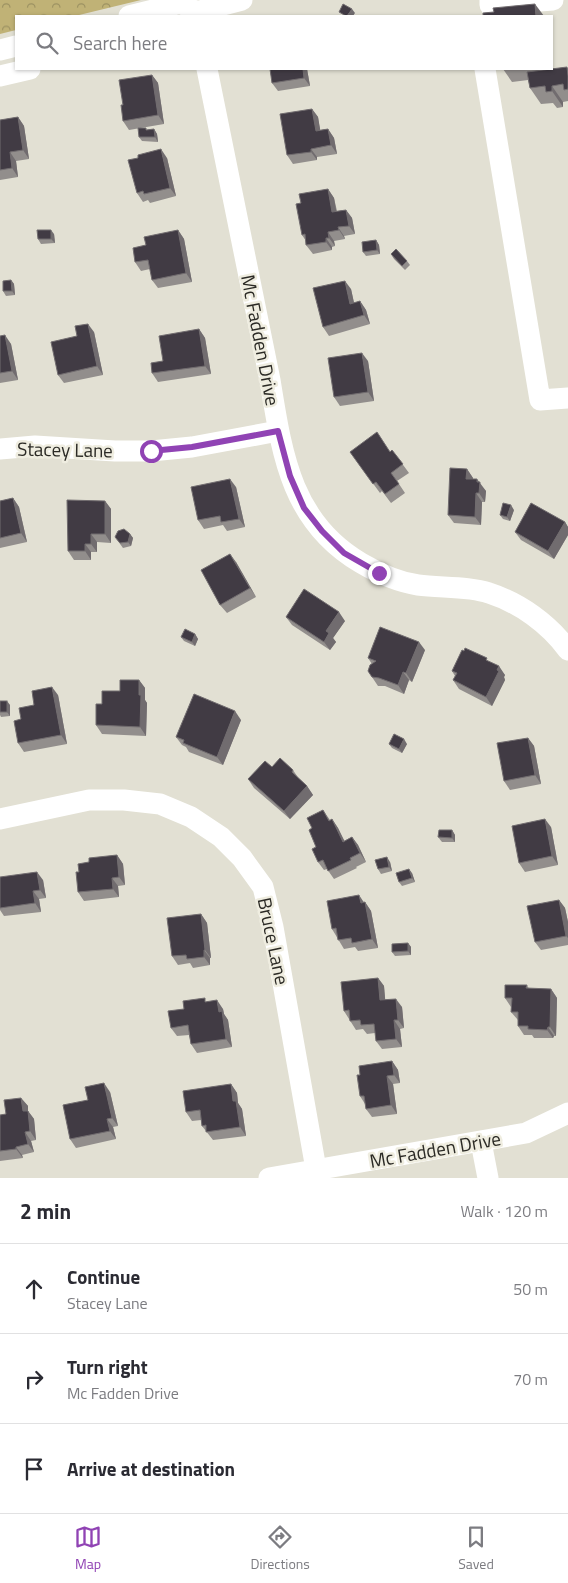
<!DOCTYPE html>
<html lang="en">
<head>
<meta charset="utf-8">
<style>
	body { margin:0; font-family:"Titillium Web",sans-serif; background:#f7f7f7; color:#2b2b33 }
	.stop { position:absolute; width:15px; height:15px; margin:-11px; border:4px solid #9043b4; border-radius:50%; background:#fff }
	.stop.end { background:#9043b4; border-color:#fff; box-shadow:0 1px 5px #0008 }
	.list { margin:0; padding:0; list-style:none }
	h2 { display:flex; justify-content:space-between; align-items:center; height:65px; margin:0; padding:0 20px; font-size:21px }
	h2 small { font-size:16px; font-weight:400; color:#7c7c81 }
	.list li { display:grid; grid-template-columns:32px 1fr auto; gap:15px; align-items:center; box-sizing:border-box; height:90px; padding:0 20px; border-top:1px solid #e1e1e2 }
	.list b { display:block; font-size:19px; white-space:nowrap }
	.list p { margin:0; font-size:16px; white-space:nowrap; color:#7c7c81 }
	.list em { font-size:16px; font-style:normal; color:#7c7c81 }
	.icon { flex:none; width:28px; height:28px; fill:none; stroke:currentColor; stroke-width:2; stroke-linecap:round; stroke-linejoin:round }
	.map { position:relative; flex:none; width:568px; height:1178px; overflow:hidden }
	.search { position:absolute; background:#fff; box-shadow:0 1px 4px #0004; left:15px; right:15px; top:15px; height:55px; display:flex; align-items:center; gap:12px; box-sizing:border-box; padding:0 18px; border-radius:0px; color:#7c7c81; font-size:19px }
	.sheet { height:335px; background:#fff }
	nav { display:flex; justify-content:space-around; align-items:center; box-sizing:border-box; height:70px; border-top:1px solid #e1e1e2; background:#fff; font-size:14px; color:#7c7c81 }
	nav a { display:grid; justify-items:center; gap:2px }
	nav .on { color:#9043b4 }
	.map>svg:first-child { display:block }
	.forest { fill:url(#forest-crowns) }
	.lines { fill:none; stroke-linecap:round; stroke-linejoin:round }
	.minor { stroke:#fff; stroke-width:21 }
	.wall { fill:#928e8c }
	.shaded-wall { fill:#716c6f }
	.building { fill:#413b44; stroke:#716c6f }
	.route { stroke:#9043b4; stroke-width:6 }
	.labels { text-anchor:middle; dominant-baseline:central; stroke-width:5; stroke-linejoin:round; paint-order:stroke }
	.street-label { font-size:19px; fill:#2b2a25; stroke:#efede0 }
</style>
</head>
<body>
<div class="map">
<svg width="568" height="1178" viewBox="0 0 568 1178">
	<defs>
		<pattern id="forest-crowns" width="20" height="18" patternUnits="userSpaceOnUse" patternTransform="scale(1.25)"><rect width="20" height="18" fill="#c0b276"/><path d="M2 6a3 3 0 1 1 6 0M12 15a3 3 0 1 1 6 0" fill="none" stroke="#9c9161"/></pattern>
	</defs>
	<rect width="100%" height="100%" fill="#e2e0d3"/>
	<polygon class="forest" points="0,0 141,0 75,16 16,16 16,30 0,34"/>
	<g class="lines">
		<g class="minor">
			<polyline points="490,0 490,5 553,0"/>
			<polyline points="129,16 181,3 196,12 242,0"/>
			<polyline points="0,50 16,46"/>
			<path d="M207,69L270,380C282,454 291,522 361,563C378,573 398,582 418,585C440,588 469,586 489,593C520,603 549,624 568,650"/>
			<polyline points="485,69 540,400 568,398"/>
			<polyline points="0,76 30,69"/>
			<polyline points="0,449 35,446 115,451 151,451 192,447 278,431"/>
			<polyline points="0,819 89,800 124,800 160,804 191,817 221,837 242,858 263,887 273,927 316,1169"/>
			<polyline points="481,1142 488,1178"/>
			<polyline points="269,1178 526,1133 568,1113"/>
		</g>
	</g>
	<g class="wall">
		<polygon points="568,68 568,101 563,102 563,107 557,108 553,103 541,104 530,88 528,80 512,82 503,69"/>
		<polygon points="270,69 307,69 310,86 278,91 272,83"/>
		<polygon points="152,75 158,83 164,124 129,130 123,121 123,105"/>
		<polygon points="312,109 318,117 320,130 328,129 334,138 337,154 317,157 317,160 293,164 287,155"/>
		<polygon points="18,117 24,126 29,159 16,161 18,177 0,180 0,120"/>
		<polygon points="154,129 157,134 158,142 142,141 139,137 148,130"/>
		<polygon points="167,158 176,196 150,203 148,200 143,202 137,193"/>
		<polygon points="328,189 334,198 337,211 346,210 352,218 355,234 344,236 345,239 334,241 335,246 332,247 332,250 313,254 306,245 306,241 302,235 301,203"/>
		<polygon points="178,230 184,239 192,282 158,288 152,280 150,269 141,271 135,262 146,245"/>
		<polygon points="54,234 55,243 41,244 38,239"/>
		<polygon points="376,240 379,245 380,254 366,256 363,252"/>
		<polygon points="391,254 407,261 410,265 405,270 394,259"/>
		<polygon points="11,280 14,284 15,295 6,296 3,291"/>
		<polygon points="351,289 354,303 360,301 366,310 370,324 329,336 323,327"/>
		<polygon points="199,329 205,338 211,374 158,382 152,373 163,361"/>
		<polygon points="94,332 103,375 64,383 58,375 77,336"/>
		<polygon points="0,336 11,344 18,380 0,383"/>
		<polygon points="368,361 374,401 340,406 334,397"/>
		<polygon points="392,450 409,473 397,481 405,493 391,503 382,491 380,493 350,452 390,452"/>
		<polygon points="467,469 473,478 473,479 486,491 485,502 482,502 481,525 454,523 448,515"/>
		<polygon points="236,487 245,527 227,531 223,525 204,529 198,520"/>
		<polygon points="13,498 19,507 27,542 0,548 0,501"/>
		<polygon points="105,501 111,509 111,543 97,542 97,552 91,552 91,560 74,560 68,551"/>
		<polygon points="514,510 510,521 503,519 500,515"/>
		<polygon points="565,522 568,527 568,535 554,559 521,540 515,532"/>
		<polygon points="130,534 133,538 131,546 123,548 115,537"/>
		<polygon points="236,562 256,597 227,613 220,605"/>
		<polygon points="286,617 345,621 333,638 336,642 330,650 292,625"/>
		<polygon points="195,634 198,639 195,646 184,641 181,637"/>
		<polygon points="425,650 412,682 409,680 404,694 385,686 378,686 368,671 372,664 368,658"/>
		<polygon points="491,662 505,675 504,677 505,680 492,706 459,689 453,680 455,676 452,671"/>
		<polygon points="139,680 145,688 145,700 147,703 146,736 102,734 96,725 102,704"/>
		<polygon points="58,695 67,744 24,752 18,743 21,719 34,705"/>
		<polygon points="0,701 10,705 10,716 1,717 0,715"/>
		<polygon points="241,720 223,765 189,752 186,747 182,745 176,737"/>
		<polygon points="528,738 534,746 541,784 510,790 504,781"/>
		<polygon points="389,744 407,744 402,753 392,748"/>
		<polygon points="272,767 293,770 299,779 307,786 313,795 290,819 254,788 248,779"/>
		<polygon points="323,810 330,820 332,819 338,828 344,841 352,837 358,845 366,862 356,867 357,868 334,879 327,869 324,870 318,862 316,847 312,828"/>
		<polygon points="551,827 558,865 525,872 519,863"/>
		<polygon points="452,830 455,835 455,842 442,842 438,837"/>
		<polygon points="117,855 123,864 125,885 118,886 119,897 84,901 78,892 79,872 89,862"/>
		<polygon points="390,862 392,871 381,874 378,869"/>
		<polygon points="412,873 415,882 402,886 399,882"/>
		<polygon points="0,877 43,880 46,898 39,899 41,912 4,916 0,910"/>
		<polygon points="559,900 565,908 568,922 568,945 541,950 535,942"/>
		<polygon points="364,902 365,902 371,911 378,948 358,951 355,947 344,949 332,929"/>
		<polygon points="201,914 207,923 211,958 210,958 210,965 193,968 190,963 178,965 172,956"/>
		<polygon points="408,943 411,947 411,955 395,956 392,952"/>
		<polygon points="378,978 384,986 385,1000 402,1007 404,1028 400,1029 402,1047 382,1049 376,1041 375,1033 367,1034 363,1029 356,1030 344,1011"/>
		<polygon points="527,985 529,989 551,989 557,998 556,1036 554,1036 553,1038 534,1038 532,1035 524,1035 518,1026 518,1020 511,1012 512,1007 511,1007 505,998"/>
		<polygon points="207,1002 223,1009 224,1014 228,1020 232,1047 197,1053 191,1044 189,1035 177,1036 171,1028 184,1009"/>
		<polygon points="392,1061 398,1070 400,1083 393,1084 397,1114 372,1117 366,1109 365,1104 360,1096 360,1075"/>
		<polygon points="231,1084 237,1093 238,1103 242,1109 246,1136 213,1140 202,1126 201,1120 192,1121 186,1112"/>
		<polygon points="110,1092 118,1126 113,1127 116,1139 76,1148 70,1139 88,1100"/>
		<polygon points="21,1098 28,1106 28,1111 34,1119 36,1140 31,1141 34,1152 22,1155 23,1158 0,1161 0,1115 6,1114"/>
	</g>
	<g class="shaded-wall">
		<polygon points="535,4 544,16 536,16"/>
		<polygon points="352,9 355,13 353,16 347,16"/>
		<polygon points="303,69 307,69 310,86 304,78"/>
		<polygon points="152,75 158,83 164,124 158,115"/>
		<polygon points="552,86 563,102 563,107 552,91"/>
		<polygon points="312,109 318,117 322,140 316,131"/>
		<polygon points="18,117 24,126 29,159 23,150"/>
		<polygon points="154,129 157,134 158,142 155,137"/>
		<polygon points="328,129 334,138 337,154 331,145"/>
		<polygon points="161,149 167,158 176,196 170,188"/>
		<polygon points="311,149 317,157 317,160 311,152"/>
		<polygon points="10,152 16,161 18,177 12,168"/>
		<polygon points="328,189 334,198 338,221 332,212"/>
		<polygon points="346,210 352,218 355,234 349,226"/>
		<polygon points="338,227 344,236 345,239 339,230"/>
		<polygon points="51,230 54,234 55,243 51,239"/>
		<polygon points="178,230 184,239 192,282 186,273"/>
		<polygon points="328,232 334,241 335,246 329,238"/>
		<polygon points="326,238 332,247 332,250 326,242"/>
		<polygon points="376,240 379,245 380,254 377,250"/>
		<polygon points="11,280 14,284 15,295 12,291"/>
		<polygon points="345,281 351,289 356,312 350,304"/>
		<polygon points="360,301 366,310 370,324 364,315"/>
		<polygon points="88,324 94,332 103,375 97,366"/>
		<polygon points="199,329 205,338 211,374 205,366"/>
		<polygon points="5,335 11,344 18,380 12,371"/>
		<polygon points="362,353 368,361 374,401 368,392"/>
		<polygon points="467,469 473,478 472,488 466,479"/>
		<polygon points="230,479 236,487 245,527 239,519"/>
		<polygon points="477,479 486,491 485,502 479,493 477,482"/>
		<polygon points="476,493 482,502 481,525 475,517"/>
		<polygon points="13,498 19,507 27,542 21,533"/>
		<polygon points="105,501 111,509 111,543 105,534"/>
		<polygon points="511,505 514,510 510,521 507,517"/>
		<polygon points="565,522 568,527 568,535 554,559 548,551"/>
		<polygon points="91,534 97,542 97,552 91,544"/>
		<polygon points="130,534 133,538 131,546 128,542"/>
		<polygon points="85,544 91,552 91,560 85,551"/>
		<polygon points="230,554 236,562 256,597 250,588"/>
		<polygon points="339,612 345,621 333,638 336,642 330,650 324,642 326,631"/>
		<polygon points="195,634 198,639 195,646 192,642"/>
		<polygon points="419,642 425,650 412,682 406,673"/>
		<polygon points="499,666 505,675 504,677 505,680 492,706 486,697"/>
		<polygon points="403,672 409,680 404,694 398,685"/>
		<polygon points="139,680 145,688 145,700 147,703 146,736 140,727"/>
		<polygon points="52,687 58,695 67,744 61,735"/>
		<polygon points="7,701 10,705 10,716 7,712"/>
		<polygon points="235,711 241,720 223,765 217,757"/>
		<polygon points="528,738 534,746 541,784 535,775"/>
		<polygon points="404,739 407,744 402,753 399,749"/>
		<polygon points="307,786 313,795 290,819 284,811"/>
		<polygon points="332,819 338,828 349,850 343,842"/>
		<polygon points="545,819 551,827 558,865 552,856"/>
		<polygon points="452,830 455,835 455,842 452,838"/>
		<polygon points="352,837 358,845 366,862 360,853"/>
		<polygon points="117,855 123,864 125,885 119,877"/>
		<polygon points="387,857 390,862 392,871 389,867"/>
		<polygon points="409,869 412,873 415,882 412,878"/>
		<polygon points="37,872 43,880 46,898 40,890"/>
		<polygon points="112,878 118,886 119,897 113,889"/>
		<polygon points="33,891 39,899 41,912 35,903"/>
		<polygon points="359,895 365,904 361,903"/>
		<polygon points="559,900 565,908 568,922 568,938 566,936"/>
		<polygon points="365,902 371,911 378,948 372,939"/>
		<polygon points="201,914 207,923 211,958 205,950"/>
		<polygon points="408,943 411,947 411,955 408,951"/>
		<polygon points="204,950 210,958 210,965 204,957"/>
		<polygon points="378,978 384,986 386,1009 380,1000"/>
		<polygon points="551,989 557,998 556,1036 550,1027"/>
		<polygon points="396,999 402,1007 404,1028 398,1020"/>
		<polygon points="217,1000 223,1009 224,1014 228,1020 232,1047 226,1039 219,1012"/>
		<polygon points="394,1020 400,1029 402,1047 396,1039"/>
		<polygon points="548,1027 554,1036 553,1038 547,1030"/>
		<polygon points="392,1061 398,1070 400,1083 394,1075"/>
		<polygon points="387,1076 393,1084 397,1114 391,1105"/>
		<polygon points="104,1083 110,1092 118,1126 112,1118"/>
		<polygon points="231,1084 237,1093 238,1103 242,1109 246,1136 240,1127 233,1101"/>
		<polygon points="21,1098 28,1106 28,1111 34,1119 36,1140 30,1131 23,1111"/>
		<polygon points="107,1119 113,1127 116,1139 110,1131"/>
		<polygon points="25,1132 31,1141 34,1152 28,1144"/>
		<polygon points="16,1147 22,1155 23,1158 16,1149"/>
	</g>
	<g class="building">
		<polygon points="343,4 352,9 347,16 346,16 339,12"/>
		<polygon points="535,4 536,16 483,16 483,13 494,12 493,8"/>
		<polygon points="567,67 568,76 568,89 564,90 563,84 552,86 552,91 546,92 545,86 530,88 527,72"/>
		<polygon points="270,69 303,69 304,78 272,83"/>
		<polygon points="152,75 158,115 123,121 121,105 123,105 119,80"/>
		<polygon points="312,109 316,131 328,129 331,145 311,149 311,152 287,155 280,114"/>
		<polygon points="18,117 23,150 10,152 12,168 0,170 0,120"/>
		<polygon points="138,128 146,128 146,130 154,129 155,137 139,137"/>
		<polygon points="161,149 170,188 144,194 143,191 137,193 128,160 138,158 138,155"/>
		<polygon points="328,189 332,212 346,210 349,226 338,227 339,230 328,232 329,238 326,238 326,242 306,245 305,234 302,235 296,204 301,203 299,194"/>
		<polygon points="37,230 51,230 51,239 38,239"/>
		<polygon points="178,230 186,273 152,280 148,260 135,262 133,248 146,245 144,237"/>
		<polygon points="376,240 377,250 363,252 362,242"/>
		<polygon points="396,249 407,261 402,266 391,254"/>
		<polygon points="11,280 12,291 3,291 3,281"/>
		<polygon points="345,281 350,304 360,301 364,315 323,327 313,288"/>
		<polygon points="88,324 97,366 58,375 51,342 77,336 75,326"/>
		<polygon points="199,329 205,366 152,373 151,363 163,361 159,336"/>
		<polygon points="5,335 12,371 0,373 0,336"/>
		<polygon points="362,353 368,392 334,397 328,358"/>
		<polygon points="377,432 390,452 392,450 403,464 391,473 399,484 385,494 376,482 373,484 350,452"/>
		<polygon points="450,468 467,469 466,479 477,479 477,482 480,482 479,493 476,493 475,517 448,515"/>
		<polygon points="230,479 239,519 221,522 220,516 198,520 191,487"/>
		<polygon points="13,498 21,533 0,538 0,501"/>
		<polygon points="67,500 105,501 105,534 91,534 91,544 85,544 85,551 68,551"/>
		<polygon points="503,503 511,505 507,517 500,515"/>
		<polygon points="531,503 565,522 548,551 515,532"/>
		<polygon points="124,529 130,534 128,542 120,543 115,537 118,531"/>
		<polygon points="230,554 250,588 220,605 201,570"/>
		<polygon points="304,589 339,612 326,631 329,633 324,642 286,617"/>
		<polygon points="380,627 419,642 406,673 403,672 398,685 379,678 372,677 368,671 370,665 376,661 368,658"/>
		<polygon points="185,629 195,634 192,642 181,637"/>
		<polygon points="465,648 487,658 486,660 499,666 497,670 499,671 486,697 453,680 457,673 452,671 462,650 464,651"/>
		<polygon points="120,680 139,680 139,695 141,695 140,727 96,725 96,704 102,704 102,691 120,691"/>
		<polygon points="52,687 61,735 18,743 14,721 21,719 19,708 34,705 32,691"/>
		<polygon points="194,694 235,711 217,757 183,743 184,740 176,737"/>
		<rect x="0" y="701" width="7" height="11"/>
		<polygon points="394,734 404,739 399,749 389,744"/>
		<polygon points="528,738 535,775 504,781 497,743"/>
		<polygon points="280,758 293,770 292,772 307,786 284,811 248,779 265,761 272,767"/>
		<polygon points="323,810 329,821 332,819 343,842 352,837 360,853 350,858 351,860 328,871 323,860 318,862 312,849 316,847 309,830 312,828 307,818"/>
		<polygon points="545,819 552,856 519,863 512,826"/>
		<polygon points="439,830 452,830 452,838 438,837"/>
		<polygon points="117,855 119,877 112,878 113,889 78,892 76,872 79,872 78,864 89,862 89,858"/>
		<polygon points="387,857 389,867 378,869 375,860"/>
		<polygon points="409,869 412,878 399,882 396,873"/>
		<polygon points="37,872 40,890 33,891 35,903 0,908 0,877"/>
		<polygon points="359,895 361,903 365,902 372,939 352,943 351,938 338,940 336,928 332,929 327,901"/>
		<polygon points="559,900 566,936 535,942 527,906"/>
		<polygon points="201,914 205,950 204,950 204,957 187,959 186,955 172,956 167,918"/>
		<polygon points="408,943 408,951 392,952 392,944"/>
		<polygon points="378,978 380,1000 396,999 398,1020 394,1020 396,1039 376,1041 374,1024 361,1025 360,1020 350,1021 349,1010 344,1011 341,982"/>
		<polygon points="505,985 527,985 526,988 551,989 550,1027 548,1027 547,1030 528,1029 528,1026 518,1026 518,1012 511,1012 512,998 505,998"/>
		<polygon points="205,998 205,1002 217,1000 219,1012 222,1011 226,1039 191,1044 188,1025 171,1028 168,1011 184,1009 183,1001"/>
		<polygon points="392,1061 394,1075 387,1076 391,1105 366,1109 364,1096 360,1096 357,1075 360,1075 359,1066"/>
		<polygon points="104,1083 112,1118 107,1119 110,1131 70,1139 63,1105 88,1100 85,1087"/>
		<polygon points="231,1084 233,1101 236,1101 240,1127 206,1132 206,1125 202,1126 200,1110 186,1112 183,1091"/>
		<polygon points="21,1098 23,1111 28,1111 30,1131 25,1132 28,1144 16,1147 16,1149 0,1151 0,1115 6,1114 4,1100"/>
	</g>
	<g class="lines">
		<polyline class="route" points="151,451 192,447 278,431 290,476 304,508 322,531 344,553 379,573"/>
	</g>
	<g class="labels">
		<g class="street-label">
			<text transform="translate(261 340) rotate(79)">Mc Fadden Drive</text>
			<text transform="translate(65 449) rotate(1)">Stacey Lane</text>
			<text transform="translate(274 941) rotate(78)">Bruce Lane</text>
			<text transform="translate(435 1149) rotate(-10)">Mc Fadden Drive</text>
		</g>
	</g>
</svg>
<div class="stop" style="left:151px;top:451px"></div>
<div class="stop end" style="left:379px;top:573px"></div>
<div class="search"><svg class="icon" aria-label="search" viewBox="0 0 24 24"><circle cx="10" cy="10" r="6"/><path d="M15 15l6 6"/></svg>Search here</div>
</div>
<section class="sheet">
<h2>2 min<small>Walk · 120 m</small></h2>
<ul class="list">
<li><svg class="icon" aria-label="ahead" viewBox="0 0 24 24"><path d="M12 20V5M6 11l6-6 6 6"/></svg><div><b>Continue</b><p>Stacey Lane</p></div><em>50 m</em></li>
<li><svg class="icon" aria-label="right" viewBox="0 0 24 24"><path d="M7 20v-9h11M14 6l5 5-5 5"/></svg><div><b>Turn right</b><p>Mc Fadden Drive</p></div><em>70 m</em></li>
<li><svg class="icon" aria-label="arrive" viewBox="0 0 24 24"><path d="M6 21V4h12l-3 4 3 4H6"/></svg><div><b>Arrive at destination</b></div></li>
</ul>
</section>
<nav>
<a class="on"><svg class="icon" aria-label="map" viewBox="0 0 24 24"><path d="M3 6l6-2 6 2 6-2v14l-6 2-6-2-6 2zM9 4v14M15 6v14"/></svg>Map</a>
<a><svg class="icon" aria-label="directions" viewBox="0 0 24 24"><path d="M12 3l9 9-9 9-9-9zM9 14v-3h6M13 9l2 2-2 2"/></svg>Directions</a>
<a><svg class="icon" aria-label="saved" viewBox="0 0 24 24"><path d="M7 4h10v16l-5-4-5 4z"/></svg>Saved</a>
</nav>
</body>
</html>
